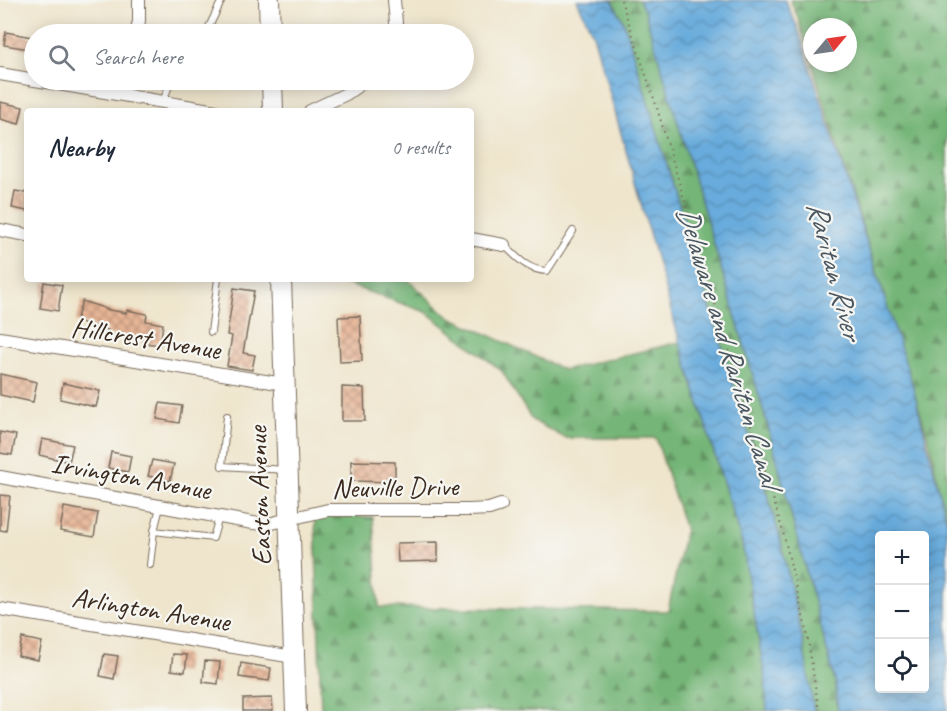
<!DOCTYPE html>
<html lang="en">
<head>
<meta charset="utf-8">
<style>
	body { margin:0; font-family:Caveat,sans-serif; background:#f6f6f7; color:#1f2937 }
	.controls { position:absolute; right:18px; bottom:18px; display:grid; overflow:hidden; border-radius:6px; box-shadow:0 3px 15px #0003 }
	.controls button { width:54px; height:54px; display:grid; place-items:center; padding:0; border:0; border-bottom:2px solid #e0e1e3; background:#fff; color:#1f2937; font:30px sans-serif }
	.compass { position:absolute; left:803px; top:18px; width:54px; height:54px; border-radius:50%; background:#fff; box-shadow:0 3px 15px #0003; rotate:61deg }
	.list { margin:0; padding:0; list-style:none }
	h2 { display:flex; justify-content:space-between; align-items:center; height:78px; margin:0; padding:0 24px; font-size:26px }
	h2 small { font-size:20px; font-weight:400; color:#747a83 }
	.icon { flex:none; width:33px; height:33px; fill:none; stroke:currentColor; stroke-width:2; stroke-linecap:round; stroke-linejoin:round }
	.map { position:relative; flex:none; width:947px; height:711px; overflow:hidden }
	.search { position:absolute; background:#fff; box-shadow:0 3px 15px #0003; left:24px; top:24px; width:450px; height:66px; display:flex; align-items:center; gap:15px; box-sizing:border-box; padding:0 21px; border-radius:33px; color:#747a83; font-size:22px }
	.panel { position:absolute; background:#fff; box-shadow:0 3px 15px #0003; left:24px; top:108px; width:450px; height:174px; border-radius:6px }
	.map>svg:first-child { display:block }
	.forest { fill:url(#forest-firs); stroke:#58704a; stroke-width:1.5; fill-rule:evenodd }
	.water { fill:url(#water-waves); stroke:#516a7d; stroke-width:1.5; fill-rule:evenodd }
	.building { fill:url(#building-cross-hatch) }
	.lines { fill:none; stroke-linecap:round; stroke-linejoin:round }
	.lane-casing { stroke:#7a6b5b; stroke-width:8 }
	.street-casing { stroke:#7a6b5b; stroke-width:14 }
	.primary-casing { stroke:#7a6b5b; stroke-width:22 }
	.path { stroke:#7a6b5b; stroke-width:2; stroke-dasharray:1.5 4.5; stroke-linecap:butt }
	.lane { stroke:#fff; stroke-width:6 }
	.street { stroke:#fff; stroke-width:12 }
	.primary { stroke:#fff; stroke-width:20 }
	.labels { text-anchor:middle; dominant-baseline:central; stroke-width:4.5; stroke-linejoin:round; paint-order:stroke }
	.street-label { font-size:28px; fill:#3b2a1e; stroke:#f6f6f2 }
	.water-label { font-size:30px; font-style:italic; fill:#4a5760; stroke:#f6f6f2 }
</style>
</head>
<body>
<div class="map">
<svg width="947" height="711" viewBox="0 0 947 711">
	<defs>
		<pattern id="forest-firs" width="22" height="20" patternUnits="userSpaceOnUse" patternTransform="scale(1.5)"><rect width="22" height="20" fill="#75b577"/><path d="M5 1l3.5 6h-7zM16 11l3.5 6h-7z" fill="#619361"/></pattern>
		<pattern id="water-waves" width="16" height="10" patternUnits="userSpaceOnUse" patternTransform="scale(1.5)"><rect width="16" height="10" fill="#67abdc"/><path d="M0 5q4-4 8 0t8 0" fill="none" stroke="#568bb2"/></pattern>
		<pattern id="building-cross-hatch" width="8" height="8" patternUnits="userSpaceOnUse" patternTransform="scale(1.5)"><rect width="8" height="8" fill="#e7b596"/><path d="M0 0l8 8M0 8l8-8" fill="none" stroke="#bc937a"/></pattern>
	</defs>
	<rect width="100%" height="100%" fill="#f6f6f2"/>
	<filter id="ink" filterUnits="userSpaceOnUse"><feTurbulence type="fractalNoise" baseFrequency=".0167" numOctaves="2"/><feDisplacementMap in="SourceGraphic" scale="12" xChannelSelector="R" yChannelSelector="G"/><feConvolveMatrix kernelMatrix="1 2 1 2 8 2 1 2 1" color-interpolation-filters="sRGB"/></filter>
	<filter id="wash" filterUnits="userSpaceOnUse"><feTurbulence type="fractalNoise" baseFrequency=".008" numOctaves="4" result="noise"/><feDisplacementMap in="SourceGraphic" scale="24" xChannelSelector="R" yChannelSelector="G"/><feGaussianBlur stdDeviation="1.35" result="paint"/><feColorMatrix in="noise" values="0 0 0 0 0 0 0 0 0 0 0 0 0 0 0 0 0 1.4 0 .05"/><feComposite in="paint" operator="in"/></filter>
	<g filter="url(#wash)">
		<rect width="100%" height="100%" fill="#efe5cc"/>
		<g class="forest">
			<polygon points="612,0 639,0 645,12 766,419 835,681 838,711 814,711 801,632 779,534 624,23"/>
			<path d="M790,0H947V532L930,444L797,15ZM812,27H848V63H812Z"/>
			<polygon points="332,279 407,279 448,316 564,370 680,342 742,544 765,677 767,711 321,711 315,516 373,517 379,607 668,611 685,530 656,438 565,438 532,420 502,371 426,312"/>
		</g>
		<g class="water">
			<polygon points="577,0 612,0 624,23 779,534 801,632 814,711 767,711 765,677 742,543 680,342 593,34"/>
			<path d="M639,0H785L797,26L912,383L947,522V711H838L835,681L766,419L645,12ZM880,536H924V688H880Z"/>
		</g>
		<g id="blocks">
			<g class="building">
				<polygon points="6,32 32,37 29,49 4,45"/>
				<polygon points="0,102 23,107 19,124 0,119"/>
				<polygon points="15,191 27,193 27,211 12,208"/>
				<polygon points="44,282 62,285 58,311 40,308"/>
				<polygon points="234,288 254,291 243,353 255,355 252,370 227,366 232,336 227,335"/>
				<polygon points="82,301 104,308 104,309 126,313 127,310 147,314 146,321 163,324 160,345 145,343 145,340 107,334 108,330 76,321"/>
				<polygon points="360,316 362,361 340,362 338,317"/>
				<polygon points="0,374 37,382 33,402 0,395"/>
				<polygon points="63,383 100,391 96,407 60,399"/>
				<polygon points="342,387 364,388 365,421 342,421"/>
				<polygon points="160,403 182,406 179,423 157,419"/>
				<polygon points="0,432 16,435 12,455 0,453"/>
				<polygon points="42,439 73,445 69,462 39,455"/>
				<polygon points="111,452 131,456 128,472 108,468"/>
				<polygon points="152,460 174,464 170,481 148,476"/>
				<polygon points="351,461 395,462 395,482 351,481"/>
				<polygon points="0,495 10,496 6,531 0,530"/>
				<polygon points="64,507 98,513 94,537 60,531"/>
				<polygon points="438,542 438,561 398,562 397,543"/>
				<polygon points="22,638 42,642 38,660 18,656"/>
				<polygon points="104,654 118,656 114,679 100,676"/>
				<polygon points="173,654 187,655 185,672 171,670"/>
				<polygon points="205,661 220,662 218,684 203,682"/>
				<polygon points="241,663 271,668 269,681 239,677"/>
				<polygon points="272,698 273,711 243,711 243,699"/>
			</g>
		</g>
	</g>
	<g filter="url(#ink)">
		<use href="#blocks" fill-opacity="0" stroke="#7a6b5b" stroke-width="1.5"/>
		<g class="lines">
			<defs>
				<g id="lane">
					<polyline points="201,34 206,33 222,0"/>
					<polyline points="163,102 171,80"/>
					<path d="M504,245C518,258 527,270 547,271L573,231"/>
					<polyline points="211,332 218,279"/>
					<polyline points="227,416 222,466 286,470"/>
					<polyline points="160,507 154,531 213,538 219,517"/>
					<polyline points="150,565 154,531"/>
				</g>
				<g id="street">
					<polyline points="394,0 397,34"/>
					<polyline points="136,34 139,21 139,0"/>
					<polyline points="0,74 216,111"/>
					<polyline points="122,94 125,80"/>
					<polyline points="310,111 346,94 366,80"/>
					<polyline points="0,230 27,235"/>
					<polyline points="471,239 504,245"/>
					<polyline points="0,338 284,384"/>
					<polyline points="0,477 253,523 268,524 328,510 469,510 489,509 501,505"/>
					<polyline points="0,609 294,657"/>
				</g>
				<g id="primary">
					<polyline points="269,0 270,34"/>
					<polyline points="272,80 273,111"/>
					<polyline points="281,279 296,711"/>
				</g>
			</defs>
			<use href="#lane" class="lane-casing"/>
			<use href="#street" class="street-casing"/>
			<use href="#primary" class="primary-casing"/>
			<polyline class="path" points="621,0 657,108 783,532 807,633 819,711"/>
			<use href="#lane" class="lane"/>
			<use href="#street" class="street"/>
			<use href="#primary" class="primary"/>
		</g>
	</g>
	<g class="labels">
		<g class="street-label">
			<text transform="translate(146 338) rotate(9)">Hillcrest Avenue</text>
			<text transform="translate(131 476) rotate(10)">Irvington Avenue</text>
			<text transform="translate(395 487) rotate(-1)">Neuville Drive</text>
			<text transform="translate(259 496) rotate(-92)">Easton Avenue</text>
			<text transform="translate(151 609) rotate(9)">Arlington Avenue</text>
		</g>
		<g class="water-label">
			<text transform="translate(835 270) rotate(75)">Raritan River</text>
			<text transform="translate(729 346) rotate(73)">Delaware and Raritan Canal</text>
		</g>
	</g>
</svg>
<div class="controls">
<button>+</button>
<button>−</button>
<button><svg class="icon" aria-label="locate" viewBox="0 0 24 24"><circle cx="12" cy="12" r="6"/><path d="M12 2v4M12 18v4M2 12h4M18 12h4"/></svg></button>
</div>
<svg class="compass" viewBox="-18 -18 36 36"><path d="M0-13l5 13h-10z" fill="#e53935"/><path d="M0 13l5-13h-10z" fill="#747a83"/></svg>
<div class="search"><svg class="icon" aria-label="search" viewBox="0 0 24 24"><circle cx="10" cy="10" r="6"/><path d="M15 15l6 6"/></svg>Search here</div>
<section class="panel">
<h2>Nearby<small>0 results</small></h2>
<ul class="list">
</ul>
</section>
</div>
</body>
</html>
